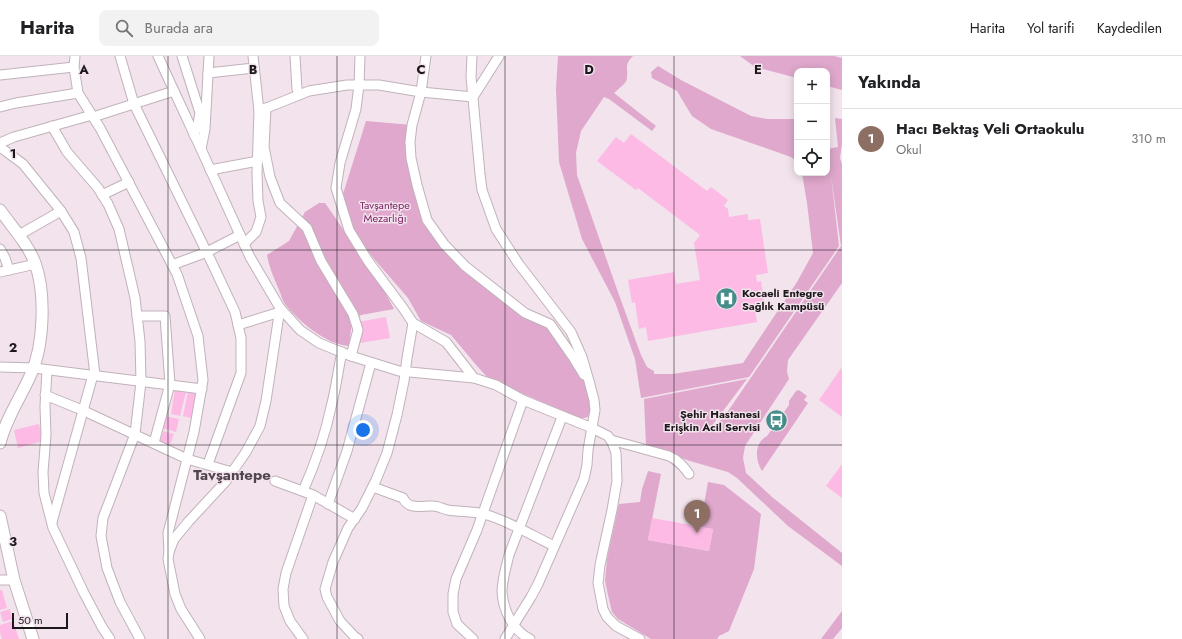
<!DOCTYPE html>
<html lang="tr">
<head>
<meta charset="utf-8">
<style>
	body { margin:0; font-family:Jost,sans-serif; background:#f2f2f2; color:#202124 }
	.controls { position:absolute; right:12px; top:12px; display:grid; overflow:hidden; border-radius:8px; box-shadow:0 2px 10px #0003 }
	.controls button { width:36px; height:36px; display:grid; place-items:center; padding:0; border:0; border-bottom:1px solid #e0e0e0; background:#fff; color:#202124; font:20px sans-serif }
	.scale { position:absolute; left:12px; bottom:10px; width:56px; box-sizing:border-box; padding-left:4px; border:2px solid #1c171a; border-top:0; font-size:11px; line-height:14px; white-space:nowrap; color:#1c171a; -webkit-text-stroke:3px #f2e3ec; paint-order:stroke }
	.you { position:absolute; left:363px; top:374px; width:14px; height:14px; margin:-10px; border:3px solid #fff; border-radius:50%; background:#1a73e8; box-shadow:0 0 0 6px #1a73e833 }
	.badge { display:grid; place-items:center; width:26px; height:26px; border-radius:50%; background:#7c3aed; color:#fff; font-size:13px; font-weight:700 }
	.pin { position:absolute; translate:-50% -33px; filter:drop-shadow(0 1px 2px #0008) }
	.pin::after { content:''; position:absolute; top:21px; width:14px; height:12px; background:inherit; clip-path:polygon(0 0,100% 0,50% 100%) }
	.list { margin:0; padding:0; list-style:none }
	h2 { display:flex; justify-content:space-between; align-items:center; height:52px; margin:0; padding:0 16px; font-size:17px }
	h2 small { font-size:13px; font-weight:400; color:#757577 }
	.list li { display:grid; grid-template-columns:26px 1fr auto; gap:12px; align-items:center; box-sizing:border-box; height:60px; padding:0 16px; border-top:1px solid #e0e0e0 }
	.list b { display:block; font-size:15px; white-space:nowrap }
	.list p { margin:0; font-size:13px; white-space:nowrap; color:#757577 }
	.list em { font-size:13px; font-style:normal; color:#757577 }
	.icon { flex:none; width:22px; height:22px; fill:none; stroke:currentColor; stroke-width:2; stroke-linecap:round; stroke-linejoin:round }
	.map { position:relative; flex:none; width:842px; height:583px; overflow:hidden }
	header { display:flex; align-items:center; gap:24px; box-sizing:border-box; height:56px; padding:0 20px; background:#fff; border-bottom:1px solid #e0e0e0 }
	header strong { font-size:19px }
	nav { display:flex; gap:22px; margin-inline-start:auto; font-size:14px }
	.search { width:280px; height:36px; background:#f2f2f2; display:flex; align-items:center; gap:10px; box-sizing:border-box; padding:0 14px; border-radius:8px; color:#757577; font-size:15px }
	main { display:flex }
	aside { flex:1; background:#fff }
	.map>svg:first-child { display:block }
	.green { fill:#dfa8cc }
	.building { fill:#fcbae5 }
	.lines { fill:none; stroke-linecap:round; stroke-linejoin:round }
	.minor-casing { stroke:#c0b2bb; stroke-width:11 }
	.major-casing { stroke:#c0b2bb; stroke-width:13 }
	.minor { stroke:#fff; stroke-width:9 }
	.major { stroke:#fff; stroke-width:11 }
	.grid { fill:none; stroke:#1c171a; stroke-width:1; stroke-opacity:0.55 }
	.labels { text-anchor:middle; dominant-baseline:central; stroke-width:3; stroke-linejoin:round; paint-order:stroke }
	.park-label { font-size:11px; fill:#7e2366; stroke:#f2e3ec }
	.poi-label { font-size:11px; font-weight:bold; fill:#1c171a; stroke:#f2e3ec; text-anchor:start }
	.district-label { font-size:15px; font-weight:bold; fill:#52464e; stroke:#f2e3ec }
	.grid-label { font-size:13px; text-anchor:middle; font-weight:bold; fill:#1c171a; stroke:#f2e3ec; stroke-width:3; stroke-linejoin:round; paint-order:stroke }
</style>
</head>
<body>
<header>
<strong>Harita</strong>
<div class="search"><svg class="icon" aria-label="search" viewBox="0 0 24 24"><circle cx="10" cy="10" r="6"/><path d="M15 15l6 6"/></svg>Burada ara</div>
<nav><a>Harita</a><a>Yol tarifi</a><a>Kaydedilen</a></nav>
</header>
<main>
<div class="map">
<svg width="842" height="583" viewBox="0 0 842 583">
	<rect width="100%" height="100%" fill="#f2e3ec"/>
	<g class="green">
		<path d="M558,0H633C624,9 628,11 627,22C627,27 618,33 614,37L656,70L652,75L609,43L604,41L581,75L576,97L577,119L619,239L641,299L647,311L654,315V318H673L743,307L797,226L813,197L807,147L802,117H827V90L828,93L838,91L835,62L842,63V87L840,102L842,108V227L788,304L787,316L789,323L745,390L743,402L746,417L772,441L842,497V510L788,470L737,422L728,416L690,405L646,389L644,343L747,323L711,371L713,373L726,358L841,190L831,120L839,190L749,321L641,342L635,303L615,246L582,183L559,106L556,33Z"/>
		<polygon points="740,0 834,0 842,2 842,34 827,30 827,15 797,15 797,22 755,11"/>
		<polygon points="658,10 681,24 751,60 767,63 797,63 797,106 791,101 711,73 692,60 677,35 652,22 651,16"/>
		<polygon points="366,65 412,69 410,113 443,189 527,261 547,272 561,289 586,325 591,352 590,358 588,361 584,362 579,362 489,323 477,310 451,279 421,265 408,242 375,204 351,173 343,138"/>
		<path d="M319,147H325L332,157L384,234L394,253L361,259L352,265L349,290C327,289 298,265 285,248C282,244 281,238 279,234C274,222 269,211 267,199L289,185L305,156Z"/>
		<path d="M799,334L807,340L804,344L808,347L762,415C755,404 754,387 767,380L789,349V345L796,335Z"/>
		<polygon points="648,415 661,418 648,484 709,495 713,473 700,471 708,426 724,429 761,458 754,513 729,575 719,580 717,583 651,583 618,563 612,556 608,539 605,525 607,503 619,448 640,446 642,433"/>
		<polygon points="842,555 842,572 833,583 821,583"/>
	</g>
	<g class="building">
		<polygon points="631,78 707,135 711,131 728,144 724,150 728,153 729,161 748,158 748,164 760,163 768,217 756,219 757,226 761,225 765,251 755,252 757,266 648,285 646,271 639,273 635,246 632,247 628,224 674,216 676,228 700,224 694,187 700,179 638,132 636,134 597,105 616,81 624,87"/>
		<polygon points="386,261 390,282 360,287 357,266"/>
		<polygon points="842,311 842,361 819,344"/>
		<polygon points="175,334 186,336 180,360 171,358"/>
		<polygon points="188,336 197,338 191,362 183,360"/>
		<polygon points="165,360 179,363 176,376 162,372"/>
		<polygon points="39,368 43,385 18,392 14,374"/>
		<polygon points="163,375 174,378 170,389 160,387"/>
		<polygon points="842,408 842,442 826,430"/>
		<polygon points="652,462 713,473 709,495 648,484"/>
		<polygon points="0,534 2,534 7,552 0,554"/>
		<polygon points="10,553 12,563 3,566 0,556"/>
		<polygon points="13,565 19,583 2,583 0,576 0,569"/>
	</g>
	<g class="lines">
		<defs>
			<g id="minor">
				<polyline points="75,0 74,11 78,37 100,72 177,218 198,280 203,324 194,376 168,477 169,496"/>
				<polyline points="120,0 134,48 212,207 235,256 241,282 241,317 208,408"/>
				<polyline points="158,0 174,35 201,93 250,201 280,252 300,274 319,287 351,300 399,315 474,322 496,329 523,344 592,372 608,380 612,386 616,397 617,425 612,454 600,509 598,527 603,553 607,561 616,570 640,583"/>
				<polyline points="182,0 200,57 198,68 194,79"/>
				<polyline points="295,0 297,33 299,39"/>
				<polyline points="360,0 359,29 356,53 340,107 336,132 349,174 368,205 403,252 413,267 446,286 474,322"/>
				<polyline points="426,0 421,36 412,69 410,86 411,102 417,129 427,164 444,188 465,210 525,257 550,268 573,301 584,319"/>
				<polyline points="472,0 471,21 480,118 482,134 496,173 518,207 571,276 582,301 589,325 594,344 595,354 588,394 587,409 584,423 538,528 531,541 505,583"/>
				<polyline points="208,17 254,12"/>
				<polyline points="0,19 74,11"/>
				<polyline points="473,41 499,0"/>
				<polyline points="0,51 16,47 78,37"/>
				<polyline points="266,52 264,91 270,121 280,147 307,172 321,205 353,258 358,274 351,300"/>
				<polyline points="259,55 309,35 347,29 379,29 421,36 473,41"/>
				<polyline points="93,61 174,35"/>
				<polyline points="52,70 67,96 98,132 108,148 119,173 135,242 140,285 141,326 135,378 103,462 101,480 107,512 120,546 140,583"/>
				<polyline points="0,87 14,81 92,59"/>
				<polyline points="0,91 23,108 61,155 74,176 81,202 95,319"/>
				<polyline points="201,93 205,73 209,0"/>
				<polyline points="210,114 258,105"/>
				<polyline points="102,139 129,126"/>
				<polyline points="19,179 61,155"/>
				<polyline points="244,188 256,176 261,161 258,145 257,117 259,55 253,0"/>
				<polyline points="0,193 5,202 9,214"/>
				<polyline points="172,209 207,196 240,179"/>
				<polyline points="0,216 36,208"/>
				<polyline points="137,260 165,260 170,328 154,387"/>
				<polyline points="238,269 280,256"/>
				<polyline points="0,311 34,312 202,333"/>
				<polyline points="47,314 45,350 46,379 43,416 44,437 53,472 84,537 102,571 110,583"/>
				<polyline points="45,339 82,354 187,403 232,416"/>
				<path d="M611,384L669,400C678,404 683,410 689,418"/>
				<polyline points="275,425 313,439 355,463"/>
				<path d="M373,431L403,442C409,455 423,449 433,450C438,450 443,453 448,454C460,456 472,455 484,458C507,464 533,480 554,490"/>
				<path d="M303,435C315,408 325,380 331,351C336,333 338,314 342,296"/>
				<polyline points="328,448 347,395 371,307"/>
				<polyline points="52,466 93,319"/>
				<polyline points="0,524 14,524"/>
				<polyline points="200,583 181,553 175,538 168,503 169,496 174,483 189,465 226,425 246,396 260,370 266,345 280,252"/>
				<polyline points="303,583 290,565 284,550 283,533 286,517 313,439"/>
				<polyline points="358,583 354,580 340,565 327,541 325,533 333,506 348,472 362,452 376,424 387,397 397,359 404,325 407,302 413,267"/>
				<polyline points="473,583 457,568 453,556 453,538 456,523 477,474 523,344"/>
				<path d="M530,583C513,575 503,554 502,536C502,524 506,511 509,499L562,361"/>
			</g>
			<g id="major">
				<path d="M0,154C12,171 28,188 35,207C46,237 44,289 31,318C21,341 6,362 0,387"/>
				<polyline points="0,460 14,524 33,583"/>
			</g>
		</defs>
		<use href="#minor" class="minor-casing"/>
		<use href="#major" class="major-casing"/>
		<use href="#minor" class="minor"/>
		<use href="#major" class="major"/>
	</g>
	<path class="grid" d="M168,0V583M337,0V583M505,0V583M674,0V583M0,194H842M0,389H842"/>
	<defs>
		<symbol id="hospital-disc" viewBox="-11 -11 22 22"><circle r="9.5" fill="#458d8a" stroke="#f2e3ec"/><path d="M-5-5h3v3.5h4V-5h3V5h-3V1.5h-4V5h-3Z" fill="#fff"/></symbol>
		<symbol id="bus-disc" viewBox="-11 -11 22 22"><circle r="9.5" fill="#458d8a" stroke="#f2e3ec"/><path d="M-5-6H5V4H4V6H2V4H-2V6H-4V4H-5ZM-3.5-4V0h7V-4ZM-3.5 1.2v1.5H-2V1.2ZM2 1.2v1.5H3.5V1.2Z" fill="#fff"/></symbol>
	</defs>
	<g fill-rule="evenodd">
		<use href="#hospital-disc" x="714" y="230" width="25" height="25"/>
		<use href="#bus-disc" x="764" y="352" width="25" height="25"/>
	</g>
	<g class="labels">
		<g class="park-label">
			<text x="385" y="149">Tavşantepe<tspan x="385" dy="13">Mezarlığı</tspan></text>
		</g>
		<g class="poi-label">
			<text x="742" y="237">Kocaeli Entegre<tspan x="742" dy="13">Sağlık Kampüsü</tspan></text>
			<text x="760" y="358" text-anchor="end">Şehir Hastanesi<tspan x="760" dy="13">Erişkin Acil Servisi</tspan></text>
		</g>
		<g class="district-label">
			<text x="232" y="419">Tavşantepe</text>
		</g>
	</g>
	<g class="grid-label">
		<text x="84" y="18">A</text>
		<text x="253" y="18">B</text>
		<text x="421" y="18">C</text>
		<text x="589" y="18">D</text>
		<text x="758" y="18">E</text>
		<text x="13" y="102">1</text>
		<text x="13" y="296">2</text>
		<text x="13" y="490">3</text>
	</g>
</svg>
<div class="controls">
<button>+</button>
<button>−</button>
<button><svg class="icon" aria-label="locate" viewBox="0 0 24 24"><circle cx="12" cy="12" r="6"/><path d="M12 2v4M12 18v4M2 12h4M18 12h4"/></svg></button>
</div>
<div class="scale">50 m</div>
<div class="you"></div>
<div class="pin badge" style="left:697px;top:477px;background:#8d6e63">1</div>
</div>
<aside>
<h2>Yakında<small></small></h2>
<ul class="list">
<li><span class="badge" style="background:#8d6e63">1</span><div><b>Hacı Bektaş Veli Ortaokulu</b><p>Okul</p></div><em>310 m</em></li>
</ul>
</aside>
</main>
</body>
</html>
